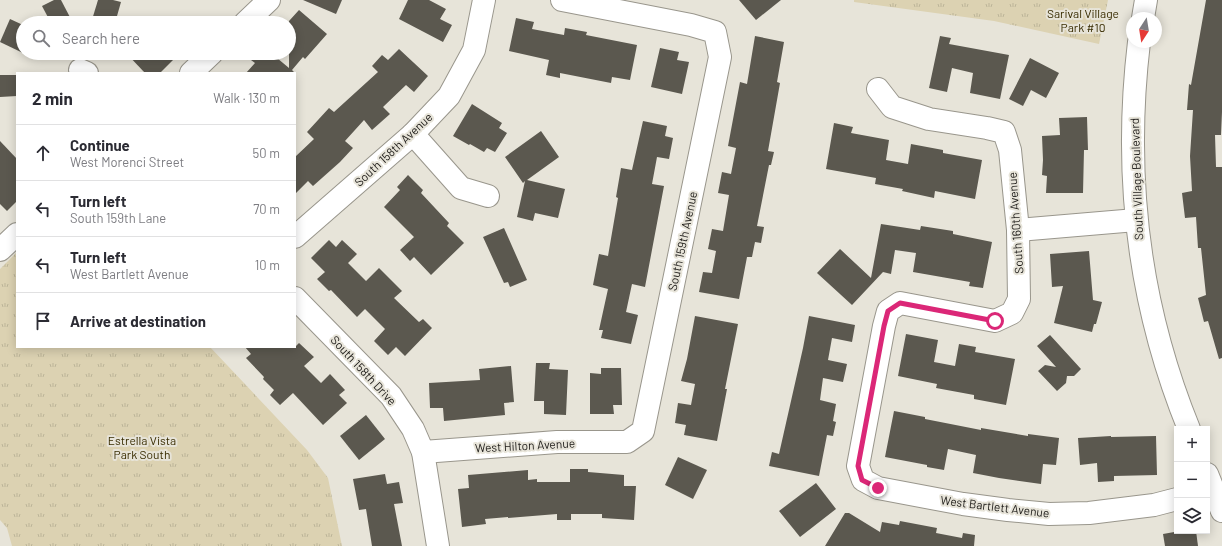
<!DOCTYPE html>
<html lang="en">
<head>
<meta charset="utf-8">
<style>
	body { margin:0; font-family:Barlow,sans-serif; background:#f2f2f3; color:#2b2b33 }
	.controls { position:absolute; right:12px; bottom:12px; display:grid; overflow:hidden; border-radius:0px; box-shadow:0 2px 10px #0003 }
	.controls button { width:36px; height:36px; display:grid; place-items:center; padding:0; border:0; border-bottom:1px solid #e1e1e2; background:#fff; color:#2b2b33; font:20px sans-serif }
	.compass { position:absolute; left:1126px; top:12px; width:36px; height:36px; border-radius:50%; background:#fff; box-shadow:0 2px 10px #0003; rotate:192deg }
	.stop { position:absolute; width:12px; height:12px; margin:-9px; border:3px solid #db2777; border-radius:50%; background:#fff }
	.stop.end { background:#db2777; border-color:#fff; box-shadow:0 1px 4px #0008 }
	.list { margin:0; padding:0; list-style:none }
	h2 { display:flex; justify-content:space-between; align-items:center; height:52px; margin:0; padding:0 16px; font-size:17px }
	h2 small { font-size:13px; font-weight:400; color:#7c7c81 }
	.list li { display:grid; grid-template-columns:26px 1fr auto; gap:12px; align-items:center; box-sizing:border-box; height:56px; padding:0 16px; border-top:1px solid #e1e1e2 }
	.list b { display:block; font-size:15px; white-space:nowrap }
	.list p { margin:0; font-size:13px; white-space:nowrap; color:#7c7c81 }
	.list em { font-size:13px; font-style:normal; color:#7c7c81 }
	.icon { flex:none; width:22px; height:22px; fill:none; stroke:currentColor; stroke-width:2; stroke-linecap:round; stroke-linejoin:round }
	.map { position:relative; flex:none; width:1222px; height:546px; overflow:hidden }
	.search { position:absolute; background:#fff; box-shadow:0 2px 10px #0003; left:16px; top:16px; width:280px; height:44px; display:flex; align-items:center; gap:10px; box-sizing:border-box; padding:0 14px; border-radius:22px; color:#7c7c81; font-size:15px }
	.panel { position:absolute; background:#fff; box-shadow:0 2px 10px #0003; left:16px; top:72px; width:280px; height:276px; border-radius:0px }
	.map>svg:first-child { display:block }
	.park { fill:url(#park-tufts) }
	.building { fill:#5b584f }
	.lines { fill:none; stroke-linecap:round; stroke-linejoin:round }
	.minor-casing { stroke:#99968c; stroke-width:24 }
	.minor { stroke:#fff; stroke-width:22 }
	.route { stroke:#db2777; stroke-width:5 }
	.labels { text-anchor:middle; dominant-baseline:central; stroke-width:4; stroke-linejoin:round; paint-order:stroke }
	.park-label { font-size:12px; fill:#382c00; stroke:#e7e4d9 }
	.street-label { font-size:12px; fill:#1d1b18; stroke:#e7e4d9 }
</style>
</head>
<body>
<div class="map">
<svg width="1222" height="546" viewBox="0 0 1222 546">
	<defs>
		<pattern id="park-tufts" width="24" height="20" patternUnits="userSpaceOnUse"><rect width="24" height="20" fill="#dcd2b2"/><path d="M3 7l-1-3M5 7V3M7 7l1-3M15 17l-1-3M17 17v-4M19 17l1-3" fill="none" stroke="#bcb498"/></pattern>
	</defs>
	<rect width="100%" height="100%" fill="#e7e4d9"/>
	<g class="park">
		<polygon points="854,0 1108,0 1099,44 994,21 854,2"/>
		<polygon points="17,252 17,347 210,347 307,450 328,478 342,546 12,546 7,528 0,520 0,269"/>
	</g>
	<g class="building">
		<polygon points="54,0 61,0 73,23 51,23 42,6"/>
		<polygon points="98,0 113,0 121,2 115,23 91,23"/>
		<polygon points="303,0 342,0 336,14"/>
		<polygon points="408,0 429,0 446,9 440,19 452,25 443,42 399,19"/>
		<polygon points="739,0 781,0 756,20"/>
		<polygon points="1206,0 1222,0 1222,112 1221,135 1215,135 1216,167 1222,167 1222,358 1219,359 1208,321 1204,322 1198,298 1206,295 1201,248 1198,248 1196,217 1185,218 1182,193 1192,191 1190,156 1193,110 1187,110 1189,84 1191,85"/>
		<polygon points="299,10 327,34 305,59 303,57 292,70 295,73 246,73 255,63 251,60 256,53 271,53 289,68 289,21"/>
		<polygon points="516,18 534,22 532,29 564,35 565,28 587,32 586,35 637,45 630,80 612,77 611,83 560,73 560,78 546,75 549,60 509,51"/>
		<polygon points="10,19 23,25 23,53 0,42"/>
		<polygon points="755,36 784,42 777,82 780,83 768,151 774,152 771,165 769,165 757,226 764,227 761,243 755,242 752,257 747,257 739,299 699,292 703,272 712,273 716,251 708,249 712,229 723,231 729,195 718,193 722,172 731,174 736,148 728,146 740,82 747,84"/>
		<polygon points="940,36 951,38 949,44 1009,55 1000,99 970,93 973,73 952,68 947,92 929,88"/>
		<polygon points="660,48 679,52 677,60 689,62 682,94 651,87"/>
		<polygon points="399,49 428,76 414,92 406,85 383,107 390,114 372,130 364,120 345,141 353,148 340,162 313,186 308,181 295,194 295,157 314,139 307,132 329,108 334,112 378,72 372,66 382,55 388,60"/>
		<polygon points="126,53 180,53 160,73 145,73"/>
		<polygon points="1030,58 1059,73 1046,98 1031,90 1023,106 1009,99"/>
		<polygon points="0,75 17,75 17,96 0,97"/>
		<polygon points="472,104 502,123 499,128 507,133 495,152 487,148 484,152 470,144 469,145 453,136"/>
		<polygon points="1087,117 1088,150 1084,150 1083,193 1046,193 1047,176 1042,175 1043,160 1042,136 1060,135 1059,118"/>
		<polygon points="643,121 667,126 665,136 673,138 669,159 657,157 652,184 664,186 645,287 632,284 626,312 638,315 631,344 601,338 603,330 599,330 608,289 593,285 599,254 608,256 618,198 616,197 621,168 632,170"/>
		<polygon points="834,123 853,127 851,133 889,140 886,160 908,164 911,144 943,150 943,153 982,160 975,199 935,191 934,198 902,191 903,189 875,184 876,178 826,169"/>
		<polygon points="541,131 559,157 527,180 565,189 558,218 535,213 533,221 517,217 525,181 523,183 505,157"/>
		<polygon points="0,141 17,159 17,201 7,211 0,204"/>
		<polygon points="408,175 423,190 421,193 449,223 447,226 464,243 431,275 414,257 410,261 400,250 414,237 384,207 400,190 397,187"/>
		<polygon points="881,224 920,230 921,226 953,231 953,234 992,242 983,288 969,286 970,282 913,272 916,253 895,250 891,274 883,272 852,305 817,273 840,249 871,278"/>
		<polygon points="504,228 527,280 510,287 508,282 504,283 483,237"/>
		<polygon points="329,240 336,247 342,240 357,254 348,263 366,281 379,268 402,291 394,298 419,322 423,319 432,328 405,356 396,347 388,355 374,341 385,329 365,309 357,317 331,290 329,291 317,279 325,272 311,258"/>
		<polygon points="1089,251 1093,300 1102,302 1096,324 1094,324 1092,332 1054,323 1063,286 1052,287 1050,254"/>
		<polygon points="695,316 738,324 725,389 727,389 717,441 684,435 686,425 675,423 678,403 691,405 695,384 681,381 687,359"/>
		<polygon points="809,316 855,325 852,342 832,338 828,360 847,364 843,382 823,378 820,400 836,404 833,421 836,422 833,436 827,435 819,476 769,466 772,452 779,454 803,348"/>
		<polygon points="906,334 938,340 934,362 955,366 959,344 976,347 975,352 1015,359 1006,405 974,399 974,395 936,388 937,384 898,376"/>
		<polygon points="1050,335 1081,369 1074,376 1067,376 1066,383 1057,391 1038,371 1045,365 1056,367 1037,346"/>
		<polygon points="299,343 314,357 304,366 321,383 330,374 345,390 339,395 347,403 323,425 293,393 280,405 270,395 274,390 263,379 264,377 246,358 251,354 245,347 295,347"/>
		<polygon points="536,363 550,363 549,369 568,370 566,415 544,414 544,401 534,401"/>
		<polygon points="511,366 514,402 504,403 505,415 444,421 443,408 430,408 429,383 480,380 479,369"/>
		<polygon points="601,368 621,368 622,405 613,405 614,414 590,414 590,373 601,374"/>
		<polygon points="894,411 925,417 925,419 981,430 981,428 1028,436 1028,434 1059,438 1056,465 1043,464 1041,484 999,478 973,473 976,455 948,449 944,470 927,467 927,465 885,457"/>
		<polygon points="366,415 385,439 359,460 340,436"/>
		<polygon points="1111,436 1111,437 1156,436 1157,475 1114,476 1114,481 1098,482 1097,463 1080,465 1078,438"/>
		<polygon points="678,457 707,470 693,499 665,485"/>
		<polygon points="570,469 588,469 588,472 624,475 624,486 636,486 634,520 602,518 602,514 571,514 571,520 557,520 557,514 508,518 508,517 485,519 486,524 462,527 458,489 469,488 468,475 528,470 528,480 537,479 537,482 570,482"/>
		<polygon points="385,474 387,484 399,482 403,503 394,504 402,546 372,546 366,509 359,510 353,479"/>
		<polygon points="816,483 836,509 800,537 779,511"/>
		<polygon points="845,513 849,513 880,532 882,522 899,525 900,521 937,528 936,533 962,538 963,533 975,535 974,546 825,546"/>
		<polygon points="1180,531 1196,531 1198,546 1165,546 1163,534"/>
	</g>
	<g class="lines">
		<defs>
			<g id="minor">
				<polyline points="1143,18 1146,0"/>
				<polyline points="245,23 269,0"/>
				<path d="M1139,42C1123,176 1138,304 1189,429"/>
				<polyline points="80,70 87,73"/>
				<polyline points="191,73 212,53"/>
				<polyline points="878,89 892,107 929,119 987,128 1004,132 1010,150 1018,230 1019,299 1012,313 995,321 900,303 888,311 884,326 858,466 863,480 878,488 963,504 1008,510 1049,514 1089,513 1154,505 1177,499"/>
				<polyline points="413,134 461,188 488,196"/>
				<polyline points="1018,230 1136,220"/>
				<polyline points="295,237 413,134 449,96 474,50 484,0"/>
				<polyline points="0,250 17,234"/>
				<polyline points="295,298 391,396 413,429 423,452 438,546"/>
				<polyline points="423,452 557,442 627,442 643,431 720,57 715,32 691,25 562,0"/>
				<polyline points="1207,474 1222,511"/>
			</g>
		</defs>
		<use href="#minor" class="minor-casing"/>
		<use href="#minor" class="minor"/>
	</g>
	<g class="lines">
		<polyline class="route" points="878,488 862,480 858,466 884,326 888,311 900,303 995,321"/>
	</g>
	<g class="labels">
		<g class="park-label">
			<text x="1083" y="13">Sarival Village<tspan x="1083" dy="14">Park #10</tspan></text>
			<text x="142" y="440">Estrella Vista<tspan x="142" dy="14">Park South</tspan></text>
		</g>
		<g class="street-label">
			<text transform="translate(393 149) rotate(-43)">South 158th Avenue</text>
			<text transform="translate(1136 179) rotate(-92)">South Village Boulevard</text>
			<text transform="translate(1015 223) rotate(-94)">South 160th Avenue</text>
			<text transform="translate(682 241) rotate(-78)">South 159th Avenue</text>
			<text transform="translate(364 370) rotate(47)">South 158th Drive</text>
			<text transform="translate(525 445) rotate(-3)">West Hilton Avenue</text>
			<text transform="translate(995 506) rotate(7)">West Bartlett Avenue</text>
		</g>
	</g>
</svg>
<div class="controls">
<button>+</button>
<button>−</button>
<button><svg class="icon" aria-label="layers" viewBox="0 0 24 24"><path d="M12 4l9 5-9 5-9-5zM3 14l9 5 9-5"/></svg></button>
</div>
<svg class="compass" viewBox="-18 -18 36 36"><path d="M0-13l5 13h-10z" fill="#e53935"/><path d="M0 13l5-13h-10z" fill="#7c7c81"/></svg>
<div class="stop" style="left:995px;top:321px"></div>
<div class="stop end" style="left:878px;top:488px"></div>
<div class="search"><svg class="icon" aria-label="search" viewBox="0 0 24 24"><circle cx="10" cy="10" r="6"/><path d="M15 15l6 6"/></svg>Search here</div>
<section class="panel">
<h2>2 min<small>Walk · 130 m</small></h2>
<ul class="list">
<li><svg class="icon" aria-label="ahead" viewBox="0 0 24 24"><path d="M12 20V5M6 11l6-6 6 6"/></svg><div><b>Continue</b><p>West Morenci Street</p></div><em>50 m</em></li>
<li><svg class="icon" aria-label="left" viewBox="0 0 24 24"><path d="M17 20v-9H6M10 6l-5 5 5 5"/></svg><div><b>Turn left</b><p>South 159th Lane</p></div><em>70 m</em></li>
<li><svg class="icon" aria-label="left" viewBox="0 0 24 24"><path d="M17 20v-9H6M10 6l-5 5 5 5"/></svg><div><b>Turn left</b><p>West Bartlett Avenue</p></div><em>10 m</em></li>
<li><svg class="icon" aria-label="arrive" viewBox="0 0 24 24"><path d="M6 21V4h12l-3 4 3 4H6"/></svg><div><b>Arrive at destination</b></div></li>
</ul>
</section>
</div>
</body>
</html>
